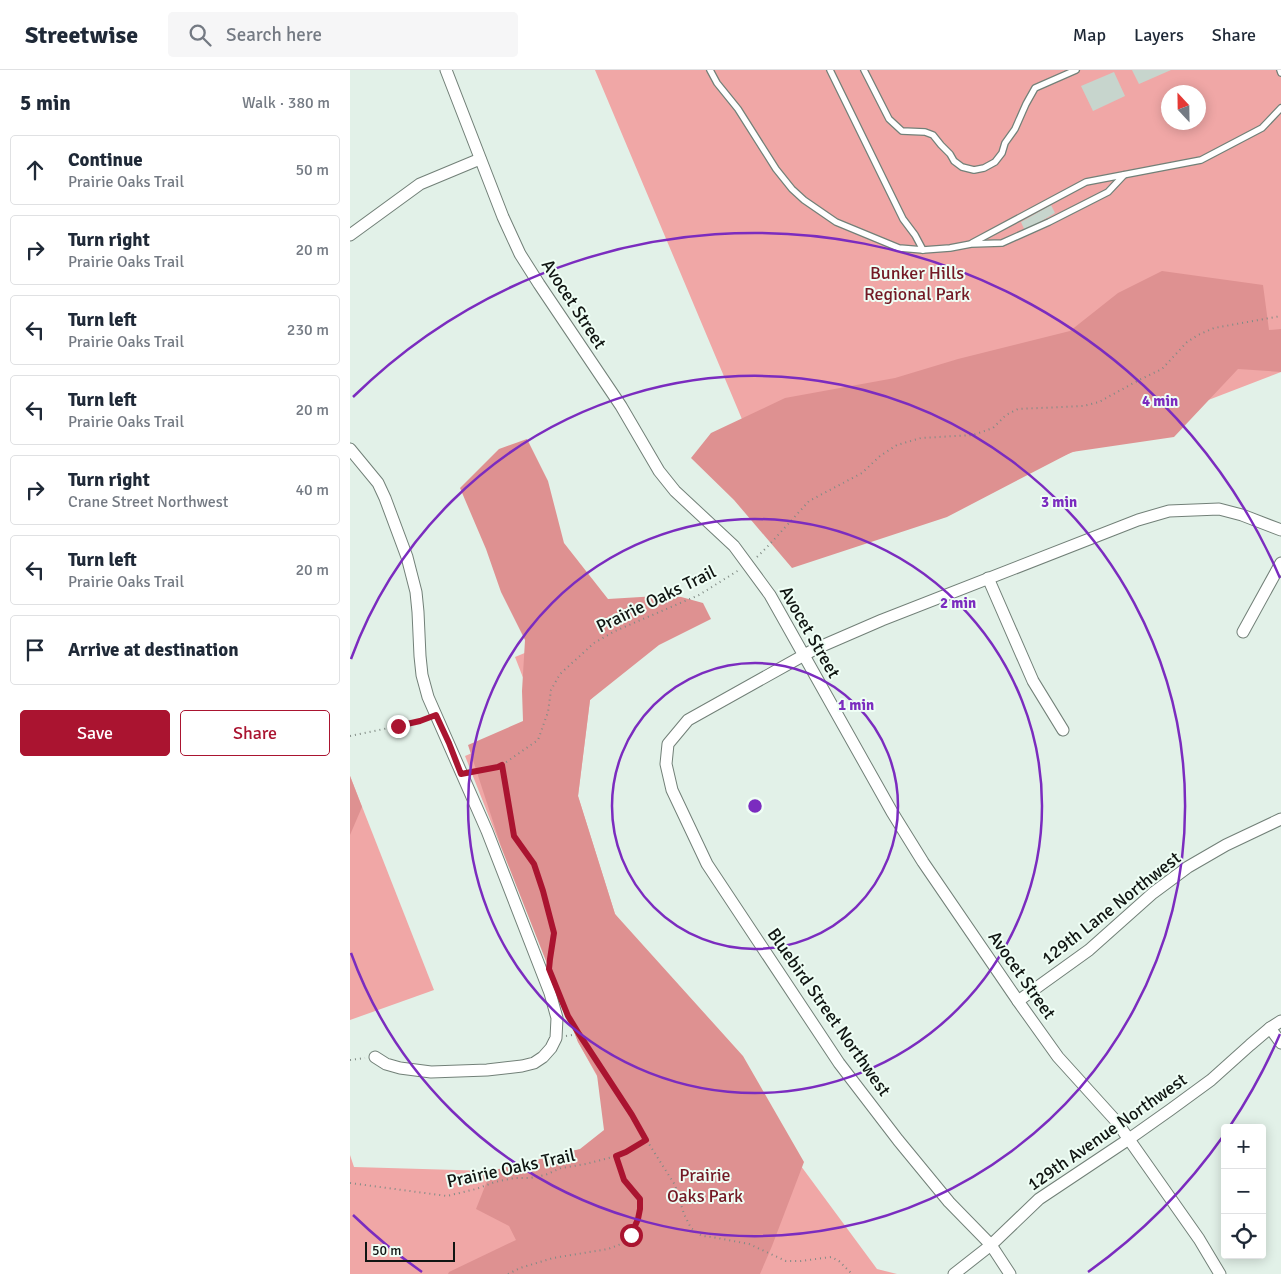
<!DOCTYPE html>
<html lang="en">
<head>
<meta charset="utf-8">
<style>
	body { margin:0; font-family:Signika,sans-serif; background:#f6f6f7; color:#1f2937 }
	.controls { position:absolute; right:15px; bottom:15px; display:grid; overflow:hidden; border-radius:5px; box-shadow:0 2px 12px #0003 }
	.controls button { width:45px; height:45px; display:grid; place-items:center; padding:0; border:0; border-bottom:1px solid #e0e1e3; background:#fff; color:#1f2937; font:25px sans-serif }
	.compass { position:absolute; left:811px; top:15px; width:45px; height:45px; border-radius:50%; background:#fff; box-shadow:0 2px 12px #0003; rotate:338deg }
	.scale { position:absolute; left:15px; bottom:12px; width:90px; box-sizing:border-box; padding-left:5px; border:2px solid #101512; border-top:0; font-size:14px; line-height:18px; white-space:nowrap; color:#101512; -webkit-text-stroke:4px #effef5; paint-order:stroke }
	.stop { position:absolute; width:15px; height:15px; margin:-11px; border:4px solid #aa1430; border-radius:50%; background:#fff }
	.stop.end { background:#aa1430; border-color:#fff; box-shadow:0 1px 5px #0008 }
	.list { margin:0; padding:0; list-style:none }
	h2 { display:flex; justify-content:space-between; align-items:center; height:65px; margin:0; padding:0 20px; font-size:21px }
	h2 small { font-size:16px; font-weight:400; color:#747a83 }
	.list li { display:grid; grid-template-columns:32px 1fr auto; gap:15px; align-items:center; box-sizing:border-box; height:70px; margin:0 10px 10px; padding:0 10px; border:1px solid #e0e1e3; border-radius:5px }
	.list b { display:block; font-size:19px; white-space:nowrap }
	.list p { margin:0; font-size:16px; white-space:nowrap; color:#747a83 }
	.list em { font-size:16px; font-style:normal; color:#747a83 }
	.actions { display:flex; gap:10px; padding:15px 20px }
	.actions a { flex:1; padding:11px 0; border:1px solid #aa1430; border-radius:5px; text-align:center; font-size:18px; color:#aa1430 }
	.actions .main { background:#aa1430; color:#fff }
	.icon { flex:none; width:28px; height:28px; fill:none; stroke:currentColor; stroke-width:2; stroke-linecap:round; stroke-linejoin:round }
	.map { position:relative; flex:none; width:931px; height:1204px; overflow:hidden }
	header { display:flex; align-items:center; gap:30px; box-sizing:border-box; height:70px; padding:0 25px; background:#fff; border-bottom:1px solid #e0e1e3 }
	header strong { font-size:24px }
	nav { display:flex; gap:28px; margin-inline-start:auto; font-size:18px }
	.search { width:350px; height:45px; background:#f6f6f7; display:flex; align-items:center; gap:12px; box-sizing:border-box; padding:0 18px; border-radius:5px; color:#747a83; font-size:19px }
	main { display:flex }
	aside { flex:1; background:#fff }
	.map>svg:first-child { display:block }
	.green { fill:#f0a7a6; fill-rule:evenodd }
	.forest { fill:#de9191 }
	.building { fill:#c7d5cd }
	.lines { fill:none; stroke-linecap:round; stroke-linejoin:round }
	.service-casing { stroke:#728078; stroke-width:8 }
	.minor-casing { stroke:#728078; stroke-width:13 }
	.path { stroke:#808b85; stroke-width:2; stroke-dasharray:1 4; stroke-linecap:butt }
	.service { stroke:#fff; stroke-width:5.5 }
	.minor { stroke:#fff; stroke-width:11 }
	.route { stroke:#aa1430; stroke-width:6 }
	.ring { fill:none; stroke:#7b2cbf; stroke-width:2.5 }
	.labels { text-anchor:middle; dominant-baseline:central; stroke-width:4; stroke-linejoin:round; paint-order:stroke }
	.park-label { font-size:18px; fill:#731924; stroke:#effef5 }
	.street-label { font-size:18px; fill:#101512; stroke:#effef5 }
	.centre { fill:#7b2cbf; stroke:#effef5; stroke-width:2.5 }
	.ring-label { font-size:15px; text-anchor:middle; font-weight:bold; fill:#7b2cbf; stroke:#effef5; stroke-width:4; stroke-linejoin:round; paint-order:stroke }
</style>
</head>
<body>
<header>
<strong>Streetwise</strong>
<div class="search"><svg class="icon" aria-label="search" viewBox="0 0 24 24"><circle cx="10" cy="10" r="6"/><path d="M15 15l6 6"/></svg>Search here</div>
<nav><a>Map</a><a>Layers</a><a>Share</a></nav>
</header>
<main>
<aside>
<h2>5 min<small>Walk · 380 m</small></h2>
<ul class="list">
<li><svg class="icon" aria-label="ahead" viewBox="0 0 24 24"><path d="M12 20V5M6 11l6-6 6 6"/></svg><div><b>Continue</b><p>Prairie Oaks Trail</p></div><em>50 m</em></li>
<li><svg class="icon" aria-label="right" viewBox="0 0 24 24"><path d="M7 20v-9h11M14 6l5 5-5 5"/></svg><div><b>Turn right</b><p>Prairie Oaks Trail</p></div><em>20 m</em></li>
<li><svg class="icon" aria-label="left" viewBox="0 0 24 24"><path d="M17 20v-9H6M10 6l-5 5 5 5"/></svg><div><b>Turn left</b><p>Prairie Oaks Trail</p></div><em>230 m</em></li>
<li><svg class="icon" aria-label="left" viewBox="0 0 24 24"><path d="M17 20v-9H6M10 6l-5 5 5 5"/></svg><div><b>Turn left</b><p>Prairie Oaks Trail</p></div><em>20 m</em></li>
<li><svg class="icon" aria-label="right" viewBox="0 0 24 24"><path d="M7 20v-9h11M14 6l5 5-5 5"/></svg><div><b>Turn right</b><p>Crane Street Northwest</p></div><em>40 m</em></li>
<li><svg class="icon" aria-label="left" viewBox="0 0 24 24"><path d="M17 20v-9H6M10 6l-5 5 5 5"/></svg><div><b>Turn left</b><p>Prairie Oaks Trail</p></div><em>20 m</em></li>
<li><svg class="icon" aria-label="arrive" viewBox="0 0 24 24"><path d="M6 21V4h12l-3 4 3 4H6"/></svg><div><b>Arrive at destination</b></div></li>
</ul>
<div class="actions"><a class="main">Save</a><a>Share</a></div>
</aside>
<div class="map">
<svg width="931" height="1204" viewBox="0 0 931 1204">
	<rect width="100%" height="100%" fill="#e2f1e8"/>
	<g class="green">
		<path d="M245,0H931V302L450,487ZM818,22H848V52H818Z"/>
		<polygon points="269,544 286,584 240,630 228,726 265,844 527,1199 547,1204 0,1204 0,1085 4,1097 141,1101 281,1067 228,972 115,686 191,654 165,587"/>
		<polygon points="0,706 84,920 0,950"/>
	</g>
	<g class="forest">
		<polygon points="812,201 913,215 919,260 931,259 931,302 888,299 824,367 722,382 597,447 442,498 384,430 341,388 361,363 435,328 545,308 608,289 720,261 768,223"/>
		<polygon points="177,369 198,411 214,473 258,529 324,525 353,533 361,549 309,575 240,630 228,726 265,844 393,986 454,1092 422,1176 410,1204 98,1204 99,1202 166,1170 159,1156 126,1139 141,1101 230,1079 254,1060 247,1005 228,972 151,776 118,675 173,651 172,621 175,570 151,522 136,479 110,418 149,379"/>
		<polygon points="0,706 12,737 0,765"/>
	</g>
	<g class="building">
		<polygon points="782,0 821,0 789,14"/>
		<polygon points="764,2 775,26 743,41 731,16"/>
		<polygon points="701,135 705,143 675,161 671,152"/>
	</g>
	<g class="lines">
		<defs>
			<g id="service">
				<polyline points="360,0 367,13 388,39 426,99 442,119 454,130 486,152 549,178 573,180 600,178 621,174 652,173 699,152 758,122 774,105"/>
				<polyline points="480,0 553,149 565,165 573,180"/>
				<polyline points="514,0 539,49 552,61 575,62 583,65 591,75 600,84 604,91 612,97 624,100 634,98 645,92 652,83 655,73 665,59 676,34 685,18 726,0"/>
				<polyline points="930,0 931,3"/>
				<polyline points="622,173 736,112 851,90 912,58 931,38"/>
			</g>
			<g id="minor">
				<polyline points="96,0 153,147 170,184 189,214 271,336 309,401 325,421 384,476 420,525 542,742 573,792 668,931 708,987 766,1051 849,1169 870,1204"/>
				<polyline points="0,165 70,114 130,89"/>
				<polyline points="0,379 28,413 35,428 57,487 66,522 68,542 70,586 72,605 78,627 137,761 200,923 207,948 206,968 201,978 193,987 184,993 172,996 137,1000 81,1002 50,998 36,994 25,987"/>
				<polyline points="638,508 683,611 713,660"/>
				<polyline points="893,562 931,493"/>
				<polyline points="668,931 739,880 803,823 838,797 876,775 931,749"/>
				<polyline points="920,958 931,973"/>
				<polyline points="604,1204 641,1175 689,1129 779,1069 820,1040 861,1010 900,975 920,958 931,951"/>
				<polyline points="660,1204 641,1175 599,1132 548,1070 489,993 357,794 322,720 316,694 318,674 338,650 465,579 532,550 788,450 819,441 869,439 892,445 931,460"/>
			</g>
		</defs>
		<use href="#service" class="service-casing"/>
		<use href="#minor" class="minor-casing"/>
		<g class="path">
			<polyline points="407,487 419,475 459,431 512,403 530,386 547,375 571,368 623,365 643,358 656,345 668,339 733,336 749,332 789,310 812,299 837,272 848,265 864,258 931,246"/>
			<polyline points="0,666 48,656 76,649"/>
			<polyline points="152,695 164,766 185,794 193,821 204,863 200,890"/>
			<polyline points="123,702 148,697 152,695 188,670 198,642 201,620 210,604 244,573 265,561 349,525 389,500"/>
			<polyline points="219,948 325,1115 334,1144 341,1158 352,1166 362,1167 399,1174 436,1191 451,1191 481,1187 489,1191 502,1204"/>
			<polyline points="216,966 229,964"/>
			<polyline points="0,990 15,988"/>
			<polyline points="0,1113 97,1126 126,1119 145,1112 164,1108 180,1108 195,1105 211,1098 236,1094 266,1086 276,1082 296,1069"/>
			<polyline points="158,1204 170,1198 203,1188 258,1179 271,1174 281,1165 288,1149 290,1139 290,1129 274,1110 266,1086"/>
		</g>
		<use href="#service" class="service"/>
		<use href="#minor" class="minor"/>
	</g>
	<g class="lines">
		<polyline class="route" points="48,656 70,651 86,645 99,673 111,704 148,697 152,695 164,766 184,794 193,821 204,863 200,889 199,899 218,946 229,964 282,1045 296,1070 276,1082 266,1086 274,1110 290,1129 290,1139 288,1149 281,1165"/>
	</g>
	<g class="ring">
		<circle cx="405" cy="736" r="143"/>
		<circle cx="405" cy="736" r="287"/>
		<path d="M1 589A430 430 0 1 1 1 883"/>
		<path d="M930 964A573 573 0 0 1 880 1056M874 1065A573 573 0 0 1 738 1202M72 1202A573 573 0 0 1 3 1145M3 327A573 573 0 0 1 930 508"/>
	</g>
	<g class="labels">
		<g class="park-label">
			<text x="567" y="203">Bunker Hills<tspan x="567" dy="21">Regional Park</tspan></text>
			<text x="355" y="1105">Prairie<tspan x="355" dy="21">Oaks Park</tspan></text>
		</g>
		<g class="street-label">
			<text transform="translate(224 234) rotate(57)">Avocet Street</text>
			<text transform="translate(306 529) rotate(-26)">Prairie Oaks Trail</text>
			<text transform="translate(460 562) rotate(60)">Avocet Street</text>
			<text transform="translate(761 838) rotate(-38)">129th Lane Northwest</text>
			<text transform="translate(672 905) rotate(55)">Avocet Street</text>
			<text transform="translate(479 942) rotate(55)">Bluebird Street Northwest</text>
			<text transform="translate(757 1062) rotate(-35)">129th Avenue Northwest</text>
			<text transform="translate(161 1098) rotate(-12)">Prairie Oaks Trail</text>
		</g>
	</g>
	<circle cx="405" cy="736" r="8" class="centre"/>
	<g class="ring-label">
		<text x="810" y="336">4 min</text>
		<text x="709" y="437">3 min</text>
		<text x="608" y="538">2 min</text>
		<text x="506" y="640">1 min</text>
	</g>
</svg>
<div class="controls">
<button>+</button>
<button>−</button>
<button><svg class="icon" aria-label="locate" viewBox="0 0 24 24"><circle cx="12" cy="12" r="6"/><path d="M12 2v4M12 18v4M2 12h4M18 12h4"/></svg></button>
</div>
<svg class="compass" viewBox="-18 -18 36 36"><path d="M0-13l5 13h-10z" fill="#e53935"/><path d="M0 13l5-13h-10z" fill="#747a83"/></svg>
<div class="scale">50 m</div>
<div class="stop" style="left:281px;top:1165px"></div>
<div class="stop end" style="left:48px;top:656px"></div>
</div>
</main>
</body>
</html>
